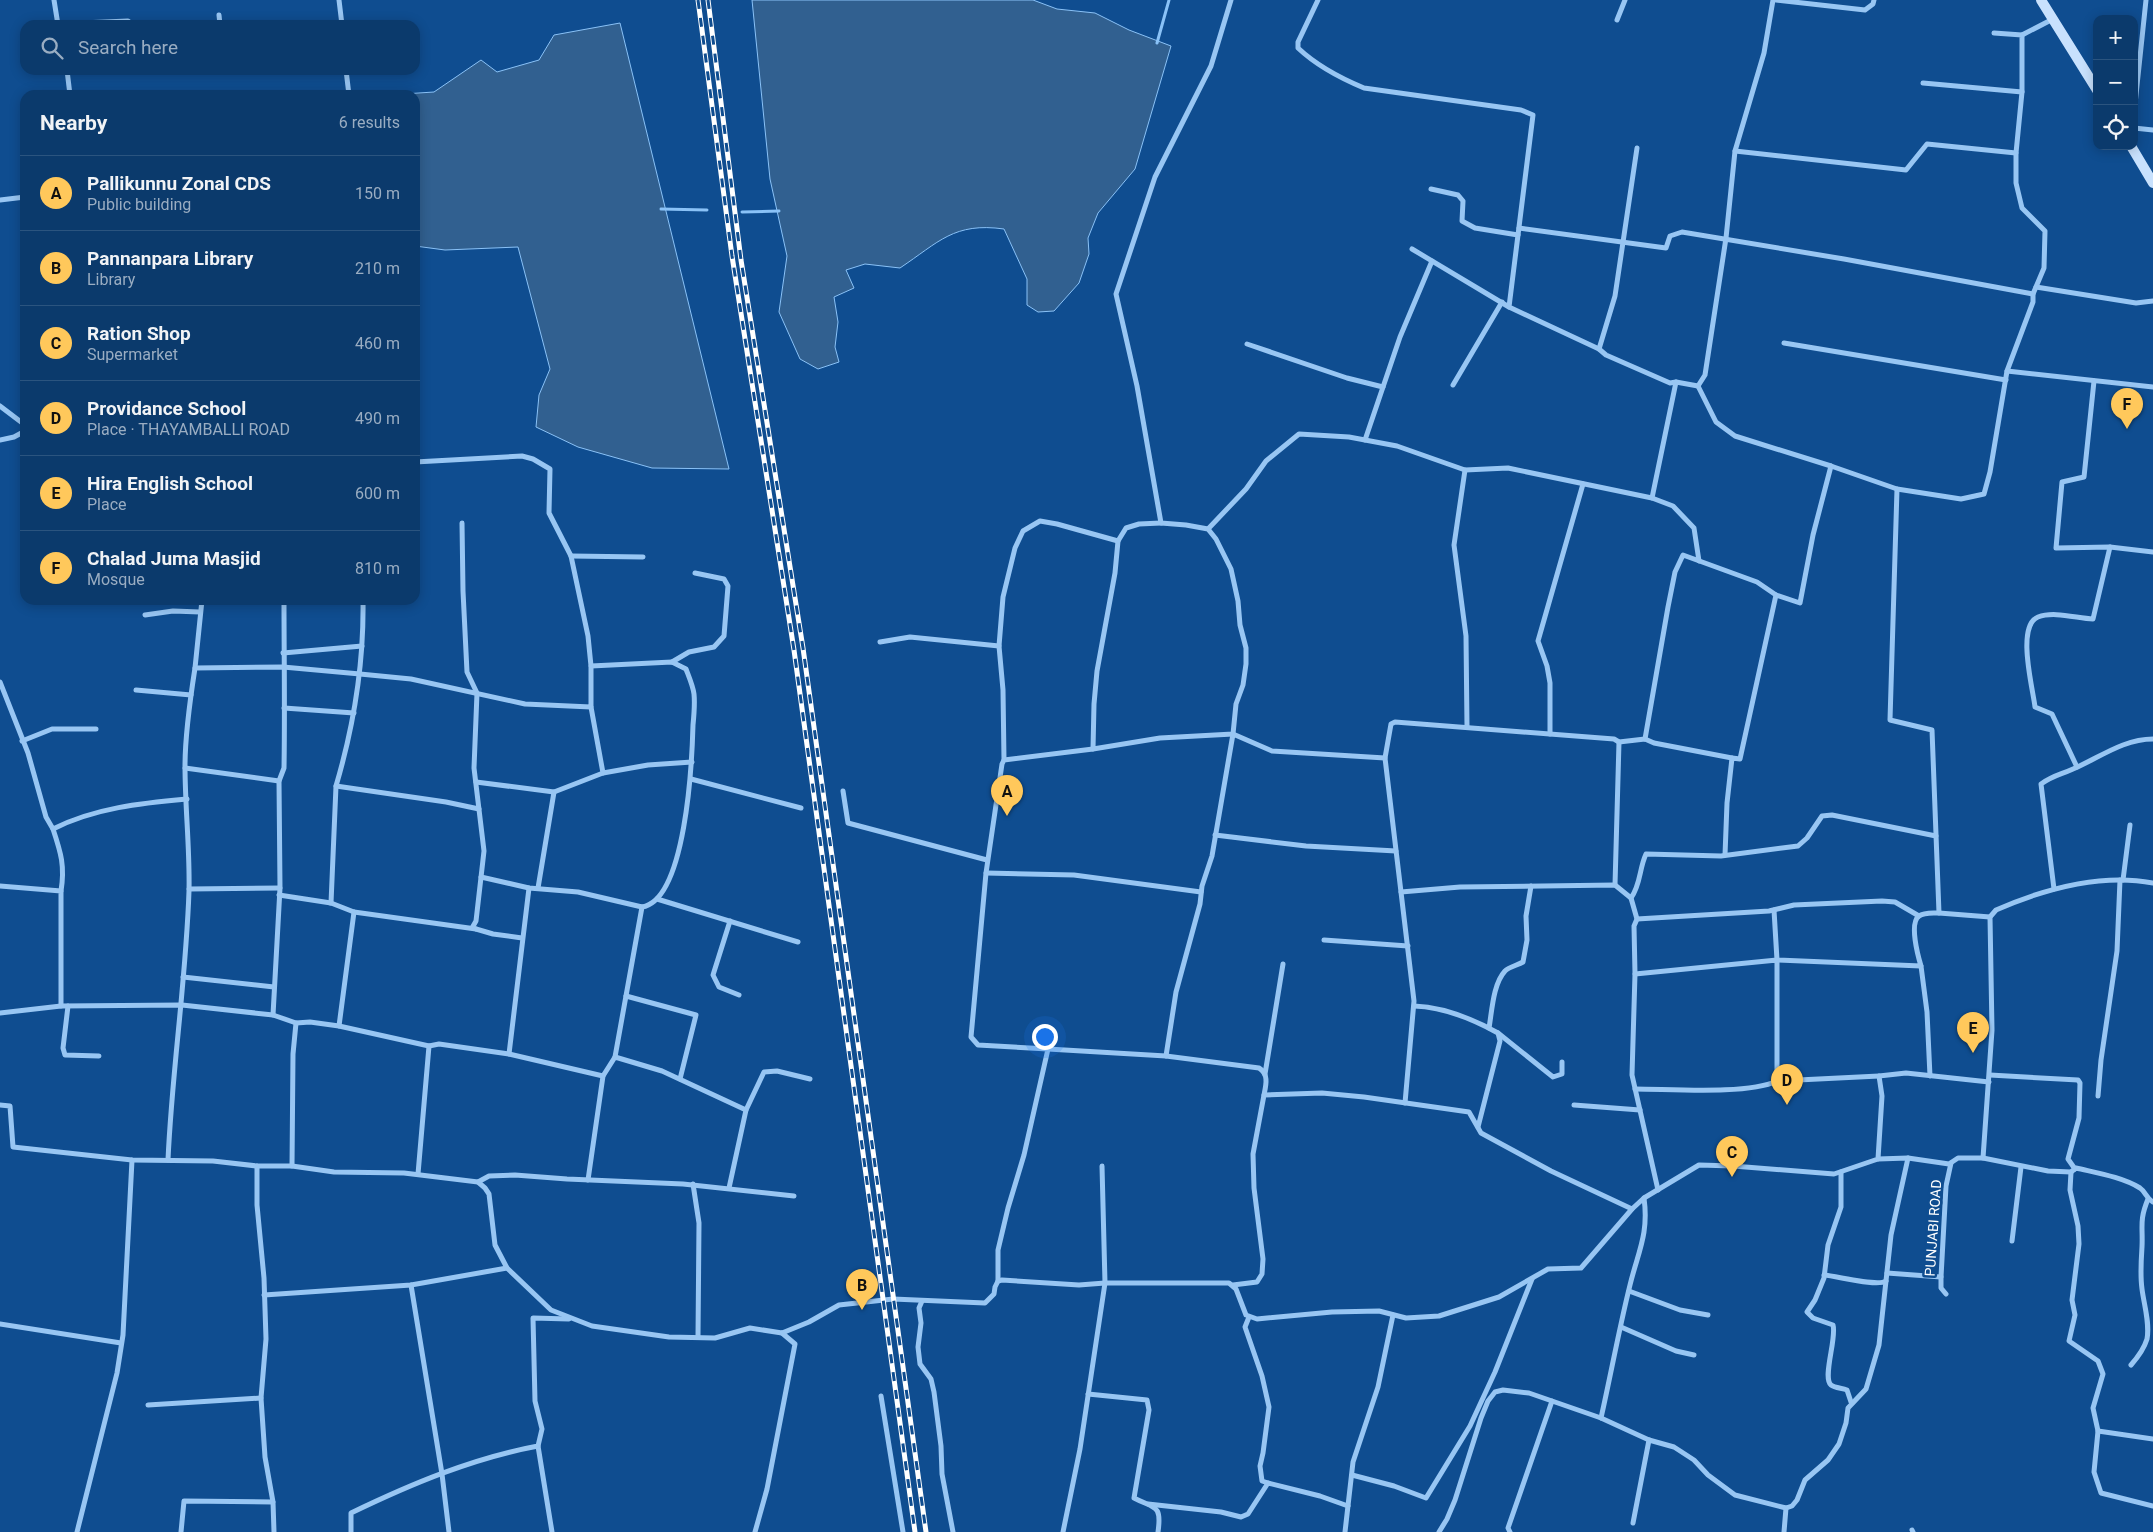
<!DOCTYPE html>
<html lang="en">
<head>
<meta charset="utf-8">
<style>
	body { margin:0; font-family:Roboto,sans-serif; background:#144172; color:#f1f3f6 }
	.controls { position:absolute; right:15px; top:15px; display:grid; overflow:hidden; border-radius:10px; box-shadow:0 2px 12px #0003 }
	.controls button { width:45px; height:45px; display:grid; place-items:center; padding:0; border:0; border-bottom:1px solid #2b547f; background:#0b3a6c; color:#f1f3f6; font:25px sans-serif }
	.you { position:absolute; left:1044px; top:1036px; width:18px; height:18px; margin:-12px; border:4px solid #fff; border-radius:50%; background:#1a73e8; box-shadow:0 0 0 8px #1a73e833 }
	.badge { display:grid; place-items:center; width:32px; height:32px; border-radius:50%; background:#ffc85b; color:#111; font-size:16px; font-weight:700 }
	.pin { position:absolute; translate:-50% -41px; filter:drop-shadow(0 1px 2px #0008) }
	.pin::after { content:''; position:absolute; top:26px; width:18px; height:15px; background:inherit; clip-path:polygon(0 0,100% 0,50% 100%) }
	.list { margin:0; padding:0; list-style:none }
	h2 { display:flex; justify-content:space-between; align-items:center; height:65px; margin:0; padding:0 20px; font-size:21px }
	h2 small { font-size:16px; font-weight:400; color:#9aadc2 }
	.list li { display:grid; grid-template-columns:32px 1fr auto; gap:15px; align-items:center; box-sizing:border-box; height:75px; padding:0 20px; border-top:1px solid #2b547f }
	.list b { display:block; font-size:19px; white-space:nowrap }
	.list p { margin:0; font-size:16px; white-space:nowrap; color:#9aadc2 }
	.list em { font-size:16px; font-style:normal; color:#9aadc2 }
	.icon { flex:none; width:28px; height:28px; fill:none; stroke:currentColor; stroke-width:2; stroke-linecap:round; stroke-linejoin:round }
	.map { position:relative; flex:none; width:2153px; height:1532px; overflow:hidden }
	.search { position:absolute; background:#0b3a6c; box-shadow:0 2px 12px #0003; left:20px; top:20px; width:400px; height:55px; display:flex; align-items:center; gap:12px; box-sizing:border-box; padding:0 18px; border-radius:15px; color:#9aadc2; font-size:19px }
	.panel { position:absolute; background:#0b3a6c; box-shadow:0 2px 12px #0003; left:20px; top:90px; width:400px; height:515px; border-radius:15px }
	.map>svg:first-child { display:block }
	.water { fill:#316090; stroke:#8ac2f7 }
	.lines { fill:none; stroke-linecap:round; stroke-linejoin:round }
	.stream { stroke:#8ac2f7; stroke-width:3 }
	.street { stroke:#98c6f3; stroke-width:5 }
	.secondary { stroke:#c8e1fd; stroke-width:10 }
	.rail-casing { stroke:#fff; stroke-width:5 }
	.rail { stroke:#0f4d90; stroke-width:3; stroke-dasharray:9; stroke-linecap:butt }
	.labels { text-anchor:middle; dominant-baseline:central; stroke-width:5; stroke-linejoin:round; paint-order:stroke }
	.street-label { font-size:14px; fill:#fff; stroke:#0f4d90 }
</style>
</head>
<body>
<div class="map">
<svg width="2153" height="1532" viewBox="0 0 2153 1532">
	<rect width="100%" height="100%" fill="#0f4d90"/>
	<g class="water">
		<path d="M752,0H1033L1057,9L1095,13L1129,30L1171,46L1135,169L1098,213L1088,238L1089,254L1079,283L1054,311L1038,312L1027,305V279L1004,229C954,222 939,242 900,268L865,264L846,270L854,288L834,297L838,322L835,347L839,362L818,369L800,359L779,312L787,256L770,179Z"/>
		<polygon points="620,23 729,469 652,468 578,447 536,427 539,395 550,369 518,247 445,250 415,246 415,95 403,94 434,92 481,60 497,72 539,60 554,35"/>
	</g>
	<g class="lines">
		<g class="stream">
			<polyline points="1157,43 1169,0"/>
			<polyline points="661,209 707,210"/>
			<polyline points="742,212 779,211"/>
		</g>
		<g class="street">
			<polyline points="54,0 58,25"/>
			<polyline points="339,0 342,25"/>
			<path d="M1318,0L1298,42V48C1317,66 1340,78 1364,88L1521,110L1533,115L1509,307L1599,349L1606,355L1670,383L1676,382"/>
			<polyline points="1776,0 1865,10 1873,4 1874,0"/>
			<polyline points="219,15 220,25"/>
			<polyline points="1617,20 1625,0"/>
			<polyline points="58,24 128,21 133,25"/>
			<polyline points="2022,35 2053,19"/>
			<polyline points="67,70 70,95"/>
			<polyline points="346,70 349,95"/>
			<polyline points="1923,83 2022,92"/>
			<polyline points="2134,114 2146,0"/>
			<polyline points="2134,128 2153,130"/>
			<polyline points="1735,151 1906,170 1927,144 2016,153"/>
			<polyline points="1431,189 1458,195 1463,201 1462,221 1475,228 1518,235"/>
			<polyline points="0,200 25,197"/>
			<polyline points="1519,228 1666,248 1670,236 1682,232 1844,259 2033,294"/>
			<polyline points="1412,249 1509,307"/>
			<polyline points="2036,287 2136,303 2153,301"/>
			<polyline points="1784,343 2006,380"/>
			<polyline points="1247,344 1347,378 1383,387"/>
			<polyline points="1599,349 1615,296 1637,148"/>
			<polyline points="2007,371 2153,387"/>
			<polyline points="2094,381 2084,477 2062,482 2056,548 2110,547 2153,552"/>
			<polyline points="1453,385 1502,302"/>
			<polyline points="1698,386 1716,422 1735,436 1831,466 1897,489 1961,499 1984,494 1990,472 2007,371 2033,302 2033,294 2044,268 2045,231 2022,208 2016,183 2016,153 2022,92 2022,35 1994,33"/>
			<polyline points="1698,386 1705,375 1726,238 1735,151 1764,53 1773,0"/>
			<polyline points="0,406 25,425"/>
			<polyline points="0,440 14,437 25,431"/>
			<polyline points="1365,440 1400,337 1432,261"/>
			<polyline points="1465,470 1454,545 1466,636 1467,727"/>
			<polyline points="1652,498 1673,506 1694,528 1699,561"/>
			<polyline points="1208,529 1246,489 1266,461 1299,434 1349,437 1397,446 1465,470 1508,468 1652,498 1676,382 1698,386"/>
			<polyline points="571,556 643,557"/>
			<path d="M363,600C364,664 354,725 336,786L446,802L479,809"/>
			<polyline points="145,615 173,611 200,612"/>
			<polyline points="880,642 910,637 999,646"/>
			<polyline points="283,653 362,646"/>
			<polyline points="672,662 689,652 714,647 724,636 728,586 724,579 695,573"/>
			<polyline points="195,668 202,600"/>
			<path d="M0,682L28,753L46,817L53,829C94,808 142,803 187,799"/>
			<polyline points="136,690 191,695"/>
			<polyline points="591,707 603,773"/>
			<polyline points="284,708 354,713"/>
			<polyline points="1550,734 1550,683 1547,666 1538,641 1583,484"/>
			<polyline points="1645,739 1668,607 1675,572 1683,555 1757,582 1776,595 1800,603 1813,535 1831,466"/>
			<polyline points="22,741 52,729 96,729"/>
			<polyline points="1093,749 1094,704 1097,671 1115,573 1118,541 1126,528 1139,524 1161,523"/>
			<polyline points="1004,760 1003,690 999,646 1003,597 1015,548 1023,531 1040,521 1057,524 1118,541"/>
			<path d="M2077,767L2052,714L2035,707C2033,689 2016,626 2038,617C2054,611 2076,618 2093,619L2110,547"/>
			<polyline points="185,768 279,781"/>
			<polyline points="691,779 801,808"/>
			<polyline points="476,782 554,792 603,773 648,765 692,762"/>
			<polyline points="843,791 848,823 987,860"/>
			<path d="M53,829C61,853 65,866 61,891"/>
			<polyline points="1215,835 1306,846 1396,851"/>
			<polyline points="1725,855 1727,803 1732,758 1740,759 1776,595"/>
			<polyline points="986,873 1074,875 1201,892"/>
			<path d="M481,877L529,888L578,892L642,907C686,900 692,762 693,725C694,715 695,704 694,694C693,686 689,677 686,669L672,662L591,666"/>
			<polyline points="2123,880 2130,825"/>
			<polyline points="1615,885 1619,742"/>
			<polyline points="0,886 61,891 61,1006"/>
			<polyline points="538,888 554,792"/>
			<polyline points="189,889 280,888"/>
			<path d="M2054,889L2041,784C2054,775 2060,775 2073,769C2099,758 2123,739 2153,739"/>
			<polyline points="1401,892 1460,887 1615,885 1631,898 1637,919 1634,926 1635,974 1632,1075 1658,1190"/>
			<polyline points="279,895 331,903 354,912 476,929 472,928 476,921 484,851 474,768 477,693 467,672 463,591 462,523"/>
			<path d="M1631,898C1641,884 1639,869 1646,854L1721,856L1798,846L1807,838L1822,816L1832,815L1936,836"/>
			<polyline points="657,899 798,942"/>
			<polyline points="331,903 336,786"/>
			<path d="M1774,910L1777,960L1921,966C1918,956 1909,923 1919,916C1924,912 1933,913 1939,913L1932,730L1890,720L1897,489"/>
			<polyline points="1939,913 1990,917"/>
			<polyline points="1637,919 1769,911 1794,905 1882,901 1895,902 1919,916"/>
			<polyline points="730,921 713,975 719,987 739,995"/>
			<polyline points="476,929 493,934 522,938"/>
			<polyline points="1324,940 1408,946"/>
			<polyline points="1921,966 1927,1012 1930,1076"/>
			<polyline points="1635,974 1777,960 1777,1081 1879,1076"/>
			<polyline points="183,977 274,987"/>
			<polyline points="626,996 696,1015 680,1079"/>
			<polyline points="68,1006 63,1048 65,1055 99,1056"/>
			<path d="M1414,1006C1444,1007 1471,1018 1498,1033L1500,1041L1478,1127"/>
			<polyline points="0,1013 61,1006 182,1005 273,1015 296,1023 310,1022 339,1026 429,1046 439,1044 509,1054 603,1076"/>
			<path d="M273,1015L280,888L279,781L284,768C285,712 284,656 284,600"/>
			<polyline points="339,1026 354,912"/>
			<path d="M1489,1028C1492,1011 1493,984 1505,971C1509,967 1518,965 1523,962L1527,940L1526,916L1531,886"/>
			<polyline points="1498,1033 1553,1077 1562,1074 1562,1062"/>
			<path d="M1048,1049L1166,1056L1259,1068C1269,1074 1266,1085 1264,1095"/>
			<polyline points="509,1054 529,888"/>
			<polyline points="1166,1056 1176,992 1200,904 1202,886 1212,856 1233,734 1272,751 1385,758"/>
			<polyline points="615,1057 642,907"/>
			<polyline points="1265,1074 1283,964"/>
			<polyline points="1990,1075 2078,1080 2080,1083 2079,1118 2068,1159 2075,1169"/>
			<path d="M1635,1089C1671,1089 1747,1095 1777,1081"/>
			<polyline points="2098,1096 2101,1060 2117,951 2120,880"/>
			<polyline points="1405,1103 1414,1001 1385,758 1391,724 1395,722 1614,739 1619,742 1645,739 1654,743 1732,758"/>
			<polyline points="0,1105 10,1106 13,1147 132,1160 213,1161 257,1166"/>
			<polyline points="1574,1105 1640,1110"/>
			<polyline points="746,1110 764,1072 777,1071 810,1079"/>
			<path d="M1983,1158L1992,1030L1990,917L1996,910C2044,889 2101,873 2153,883"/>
			<path d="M1878,1159L1908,1158L1949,1164L1958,1158H1983L2048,1171L2071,1172L2076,1168C2097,1173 2122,1177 2140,1188C2146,1192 2146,1198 2153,1202"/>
			<path d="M168,1160C172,1070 186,981 189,891C190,850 185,808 185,766C185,734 190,700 195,668L283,667L360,674L411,679L525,704L591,707V666L588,636L571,556L549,513L550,469L533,459L522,456L415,462"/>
			<polyline points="292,1166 293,1054 296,1023"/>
			<path d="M1841,1172V1207L1828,1245L1824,1278L1815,1300L1807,1312L1813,1318L1833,1325C1837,1338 1822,1378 1831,1385C1835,1388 1842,1388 1847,1390L1851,1402"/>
			<polyline points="2071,1172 2070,1190 2078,1226 2079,1244 2072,1300 2075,1315 2069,1341 2098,1361 2103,1374 2093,1408 2098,1431 2094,1472 2101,1493 2153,1506"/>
			<polyline points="418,1174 429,1046"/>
			<polyline points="588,1180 603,1076 615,1057 662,1071 746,1110 729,1188"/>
			<polyline points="478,1182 489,1176 515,1175 567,1179 683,1184 794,1196"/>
			<polyline points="693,1184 699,1223 698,1337"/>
			<polyline points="2012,1241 2021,1167"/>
			<polyline points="1887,1273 1941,1277"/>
			<path d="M1824,1275C1837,1276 1877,1287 1886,1281"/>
			<polyline points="998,1281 998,1250 1008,1208 1024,1155 1048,1049 978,1045 971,1037 986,873 1002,764 1004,760 1093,749 1160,738 1233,734 1236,704 1243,685 1246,664 1246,648 1240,625 1238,601 1231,569 1216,539 1208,529 1186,525 1161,523 1137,386 1116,294 1155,177 1211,66 1231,0"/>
			<polyline points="411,1285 442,1474 449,1532"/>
			<polyline points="1233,1285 1257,1282 1262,1274 1263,1259 1254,1188 1253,1154 1264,1095 1322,1093 1364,1097 1469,1112 1481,1133 1551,1171 1632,1209 1644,1198 1699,1165 1733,1166 1834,1174 1878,1159 1882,1096 1879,1076 1906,1073 1989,1082"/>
			<polyline points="1629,1291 1680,1310 1708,1315"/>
			<polyline points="1946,1294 1941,1288 1941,1277 1946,1186 1951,1163"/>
			<polyline points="264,1295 411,1285 507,1268"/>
			<polyline points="922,1301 919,1308 921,1323 918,1347 920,1364 931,1379 934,1392 941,1446 942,1474 953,1532"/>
			<polyline points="1249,1317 1245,1327 1262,1376 1269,1407 1263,1453 1260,1466 1262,1481 1268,1483"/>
			<polyline points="0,1324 121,1343"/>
			<polyline points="1621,1327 1676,1351 1694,1355"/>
			<path d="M2131,1365C2138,1357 2144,1349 2147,1339C2150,1323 2144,1305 2142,1289C2140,1275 2141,1262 2142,1247C2143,1226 2139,1221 2148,1199"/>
			<path d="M1088,1394L1147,1400L1149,1410L1134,1498C1155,1509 1162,1504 1158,1532"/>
			<polyline points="881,1396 903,1532"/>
			<polyline points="148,1405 261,1398"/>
			<path d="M1601,1418C1611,1374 1619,1329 1630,1285C1638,1252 1649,1234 1644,1198"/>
			<polyline points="2098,1431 2153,1439"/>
			<polyline points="538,1446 552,1532"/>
			<polyline points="1352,1475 1394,1486 1426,1498 1470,1426 1495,1372 1532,1279"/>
			<polyline points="1148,1504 1221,1512 1241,1517 1248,1514 1268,1483 1320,1496 1348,1506"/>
			<polyline points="1786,1508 1792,1506 1797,1500 1805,1480 1828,1460 1839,1444 1846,1423 1848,1408 1866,1389 1879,1345 1891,1235 1908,1158"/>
			<polyline points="1633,1523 1649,1440"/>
			<polyline points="1912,1530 1913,1532"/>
			<polyline points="77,1532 117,1373 123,1335 132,1160"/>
			<polyline points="181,1532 184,1501 273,1502"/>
			<polyline points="274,1532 273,1502 265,1457 261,1398 266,1339 264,1278 257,1205 257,1166 292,1166 334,1172 404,1173 478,1182 485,1188 489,1194 495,1245 507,1268 551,1310 592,1326 669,1337 715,1338 750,1328 782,1333 809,1322 839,1305 893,1299 985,1303 994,1294 995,1287 998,1281 1002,1280 1079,1285 1105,1283 1229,1283 1236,1289 1246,1315 1257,1319 1332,1312 1379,1311 1406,1318 1439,1316 1499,1297 1548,1269 1581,1268 1632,1209"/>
			<path d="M351,1532V1513C411,1484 473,1458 538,1446L542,1429L535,1401L533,1318L569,1319"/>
			<polyline points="755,1532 767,1489 795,1344 782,1333"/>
			<polyline points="1063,1532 1080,1449 1105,1283 1102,1166"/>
			<polyline points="1345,1532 1353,1462 1378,1387 1393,1315"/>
			<polyline points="1439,1532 1447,1519 1455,1500 1481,1418 1488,1401 1495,1392 1503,1390 1529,1393 1601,1418 1649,1440 1674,1447 1694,1460 1708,1475 1735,1495 1786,1508 1784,1532"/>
			<polyline points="1510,1532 1508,1528 1552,1401"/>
		</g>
		<g class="secondary">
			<polyline points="2041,0 2097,90"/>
			<polyline points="2131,146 2153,183"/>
		</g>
		<defs>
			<g id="rail">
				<polyline points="698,0 732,256 794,650 915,1532"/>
				<polyline points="708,0 741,260 803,648 926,1532"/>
			</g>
		</defs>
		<use href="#rail" class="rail-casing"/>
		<use href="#rail" class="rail"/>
	</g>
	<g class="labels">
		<g class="street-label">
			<text transform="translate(1933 1228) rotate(-86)">PUNJABI ROAD</text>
		</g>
	</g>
</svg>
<div class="controls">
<button>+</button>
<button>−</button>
<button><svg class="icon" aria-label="locate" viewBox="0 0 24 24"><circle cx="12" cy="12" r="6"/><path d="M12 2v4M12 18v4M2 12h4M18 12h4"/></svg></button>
</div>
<div class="you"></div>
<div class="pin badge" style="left:1007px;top:816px">A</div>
<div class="pin badge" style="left:862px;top:1310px">B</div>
<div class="pin badge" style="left:1732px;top:1177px">C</div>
<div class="pin badge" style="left:1787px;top:1105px">D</div>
<div class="pin badge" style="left:1973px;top:1053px">E</div>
<div class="pin badge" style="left:2127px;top:429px">F</div>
<div class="search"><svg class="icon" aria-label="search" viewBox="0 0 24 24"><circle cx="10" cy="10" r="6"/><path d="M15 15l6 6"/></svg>Search here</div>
<section class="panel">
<h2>Nearby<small>6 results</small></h2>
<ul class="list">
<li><span class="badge">A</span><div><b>Pallikunnu Zonal CDS</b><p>Public building</p></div><em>150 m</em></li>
<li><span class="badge">B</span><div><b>Pannanpara Library</b><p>Library</p></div><em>210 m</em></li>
<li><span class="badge">C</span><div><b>Ration Shop</b><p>Supermarket</p></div><em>460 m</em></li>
<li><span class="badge">D</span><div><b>Providance School</b><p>Place · THAYAMBALLI ROAD</p></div><em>490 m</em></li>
<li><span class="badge">E</span><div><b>Hira English School</b><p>Place</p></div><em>600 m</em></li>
<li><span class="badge">F</span><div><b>Chalad Juma Masjid</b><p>Mosque</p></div><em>810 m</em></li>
</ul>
</section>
</div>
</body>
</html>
